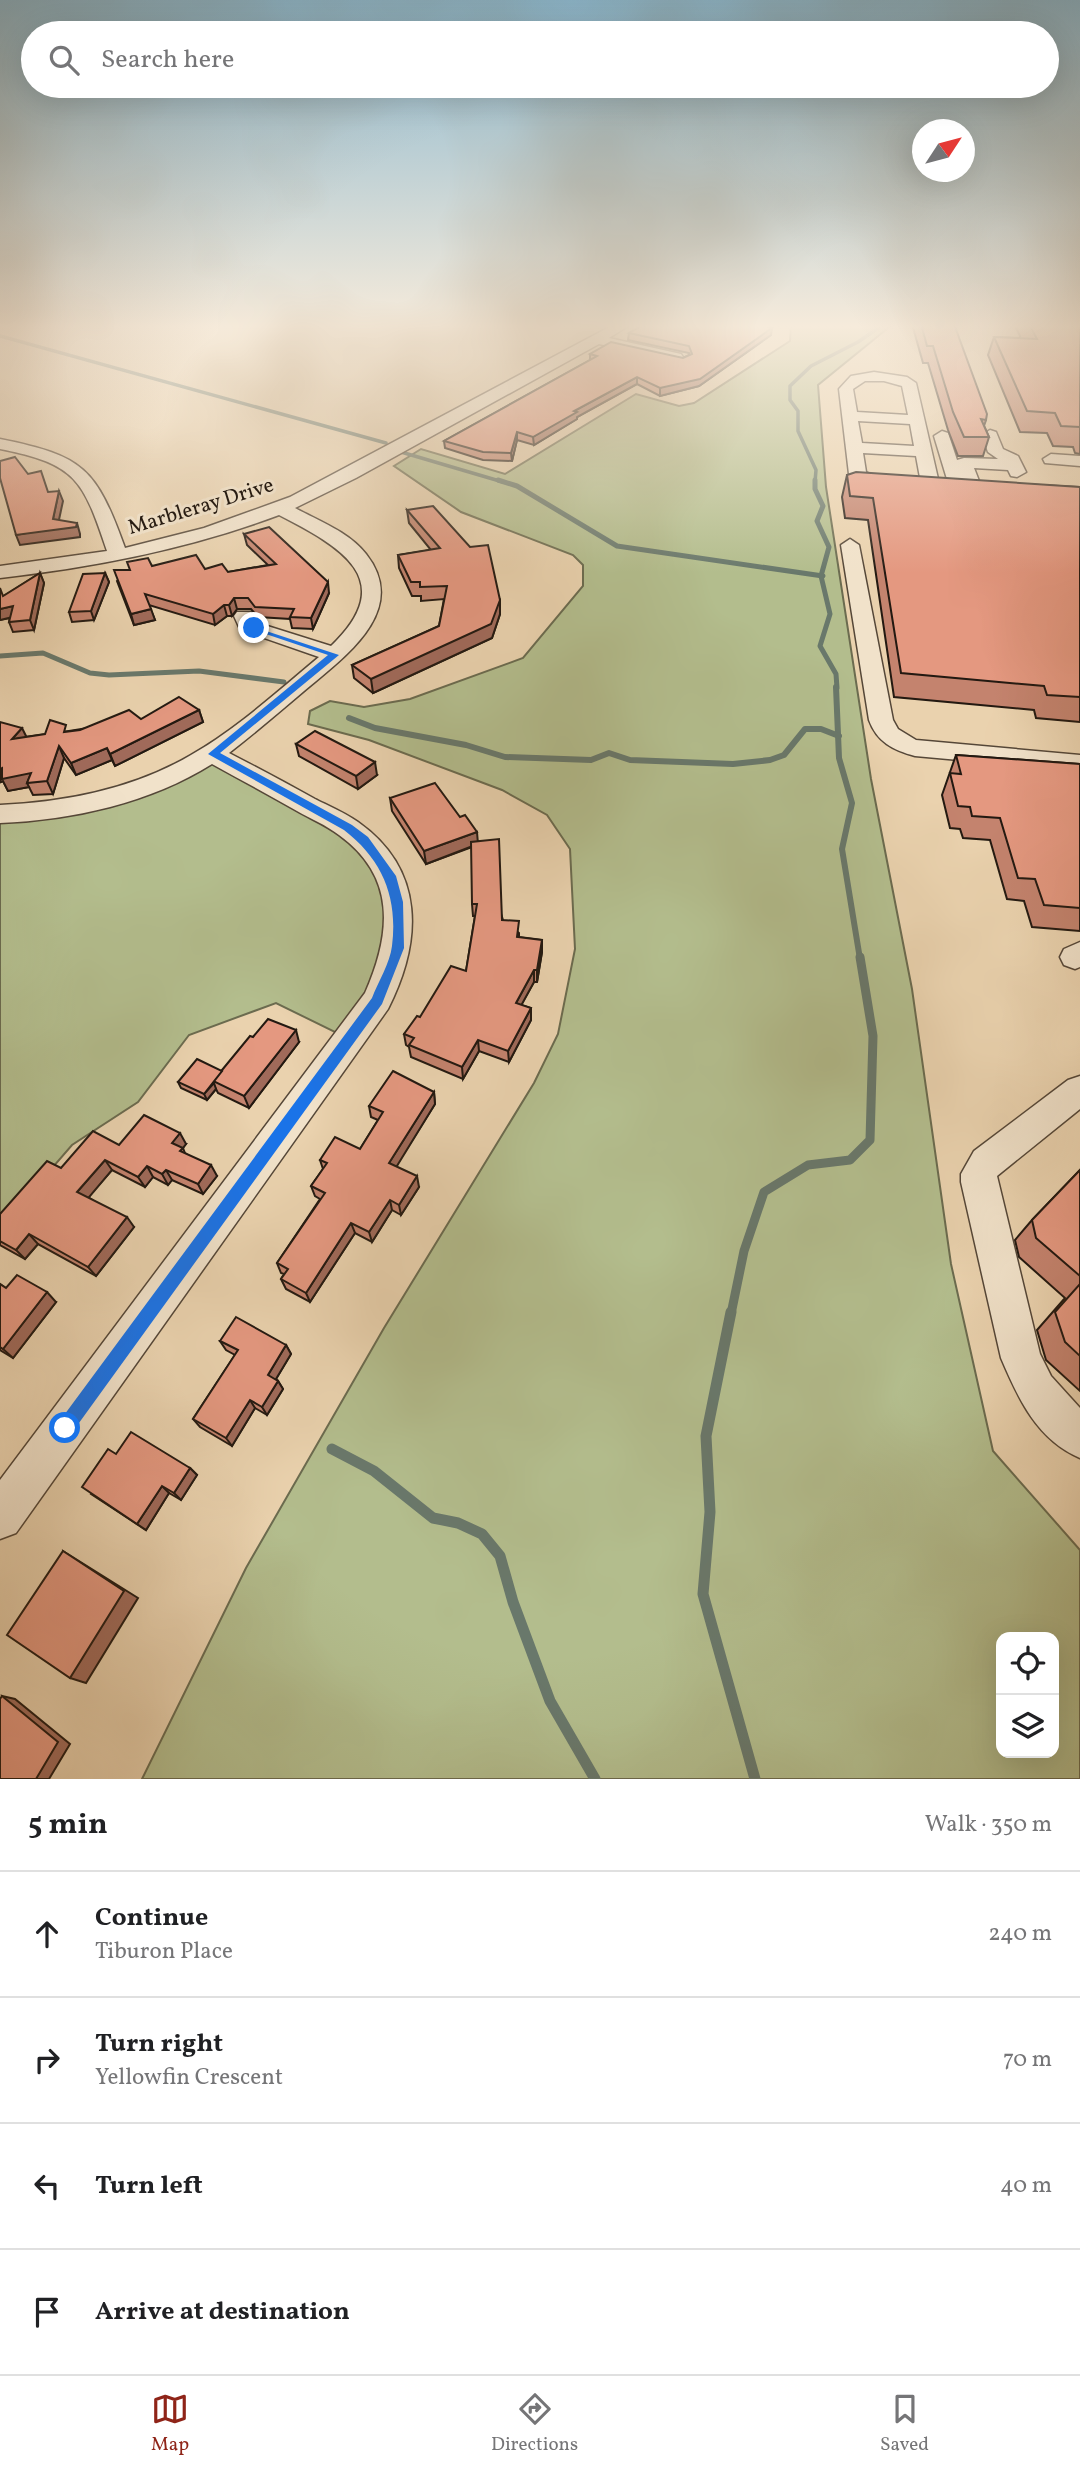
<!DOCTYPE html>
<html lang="en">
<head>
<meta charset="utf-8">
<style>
	body { margin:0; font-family:Vollkorn,serif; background:#f2f2f2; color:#202124 }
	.controls { position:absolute; right:21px; bottom:21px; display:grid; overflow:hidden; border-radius:14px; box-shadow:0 7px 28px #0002 }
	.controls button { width:63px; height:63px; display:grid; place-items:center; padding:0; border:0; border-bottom:2px solid #e0e0e0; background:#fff; color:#202124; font:35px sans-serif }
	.compass { position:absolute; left:912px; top:119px; width:63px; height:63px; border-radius:50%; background:#fff; box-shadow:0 7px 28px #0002; rotate:54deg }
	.stop { position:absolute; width:21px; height:21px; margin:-16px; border:5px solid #1a73e8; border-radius:50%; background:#fff }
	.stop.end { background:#1a73e8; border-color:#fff; box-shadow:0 2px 7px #0008 }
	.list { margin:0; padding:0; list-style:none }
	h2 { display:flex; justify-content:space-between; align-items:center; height:91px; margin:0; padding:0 28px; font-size:30px }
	h2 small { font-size:23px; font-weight:400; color:#757577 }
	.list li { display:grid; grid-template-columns:46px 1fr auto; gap:21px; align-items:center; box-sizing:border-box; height:126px; padding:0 28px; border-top:2px solid #e0e0e0 }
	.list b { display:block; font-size:26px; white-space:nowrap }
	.list p { margin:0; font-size:23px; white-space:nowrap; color:#757577 }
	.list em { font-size:23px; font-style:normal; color:#757577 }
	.icon { flex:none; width:38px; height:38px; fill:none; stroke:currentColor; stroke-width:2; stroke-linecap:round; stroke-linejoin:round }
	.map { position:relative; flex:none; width:1080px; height:1779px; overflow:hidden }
	.search { position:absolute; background:#fff; box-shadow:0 7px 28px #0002; left:21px; right:21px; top:21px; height:77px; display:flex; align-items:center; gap:18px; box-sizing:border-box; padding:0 24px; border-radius:38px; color:#757577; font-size:26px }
	.sheet { height:595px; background:#fff }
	nav { display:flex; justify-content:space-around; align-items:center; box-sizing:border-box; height:98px; border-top:2px solid #e0e0e0; background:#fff; font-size:19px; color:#757577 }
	nav a { display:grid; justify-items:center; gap:4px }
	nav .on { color:#8f2418 }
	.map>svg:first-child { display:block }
	.green { fill:#b3bd8d; stroke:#6b6b4f; stroke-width:2; fill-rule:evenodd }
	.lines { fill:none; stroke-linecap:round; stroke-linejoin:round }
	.stream-far4 { stroke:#69786b; stroke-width:3.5 }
	.stream-far3 { stroke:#69786b; stroke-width:5 }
	.stream-far2 { stroke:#69786b; stroke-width:6 }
	.stream-far1 { stroke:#69786b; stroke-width:9 }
	.stream { stroke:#69786b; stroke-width:11 }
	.minor-casing { stroke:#554738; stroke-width:3 }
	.minor { fill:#f1e2ca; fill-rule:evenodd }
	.wall { fill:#c4836e; stroke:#231911; stroke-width:2 }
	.shaded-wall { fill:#a06a5a; stroke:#231911; stroke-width:2 }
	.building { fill:#e49880; stroke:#231911; stroke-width:2 }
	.route { fill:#1a73e8 }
	.labels { text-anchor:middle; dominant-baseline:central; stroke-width:6; stroke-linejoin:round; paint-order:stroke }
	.far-street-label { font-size:21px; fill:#231911; stroke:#f1e2ca }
</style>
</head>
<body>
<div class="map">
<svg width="1080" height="1779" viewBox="0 0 1080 1779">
	<rect width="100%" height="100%" fill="#ead2ae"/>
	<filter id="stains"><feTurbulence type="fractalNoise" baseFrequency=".00286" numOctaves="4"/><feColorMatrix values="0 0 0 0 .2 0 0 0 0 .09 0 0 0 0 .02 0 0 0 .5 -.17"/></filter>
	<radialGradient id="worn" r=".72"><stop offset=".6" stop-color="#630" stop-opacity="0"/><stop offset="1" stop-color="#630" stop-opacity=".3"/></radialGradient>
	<g class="green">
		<path d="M791,324H893L818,385L826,487L871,779L912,989L951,1264L993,1451L1080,1550V1779H142L246,1568L384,1328L534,1083L558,1034L575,949L570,849L547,815L502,790L369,740L308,724L310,711L330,701L364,707L410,699L523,658L583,586V565L573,555L461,512L394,466L421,449L505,474L636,394L679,406L694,403L790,341ZM1054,1637V1753H1001V1637Z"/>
		<polygon points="212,756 363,843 396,927 345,1037 276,1003 189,1035 138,1102 72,1145 0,1228 0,816 35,814"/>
	</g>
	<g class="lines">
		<g class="stream-far4">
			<polyline points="0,336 386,443"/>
			<polyline points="401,452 503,482"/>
			<polyline points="815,482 816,470 798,431 798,411 790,400 790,386 811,366 858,342 884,324"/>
		</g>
		<g class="stream-far3">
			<polyline points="498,480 517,486 617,546 823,576"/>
			<polyline points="815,480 815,489 823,506 817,521 829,547 821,576 830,614 820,646 836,674 837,688"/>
			<polyline points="0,656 43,653 90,673 109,675 199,671 284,682"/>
		</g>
		<g class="stream-far2">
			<polyline points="836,687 839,758 852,803 842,849 860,959"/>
			<polyline points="349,718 375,728 466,745 505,757 591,760 609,753 630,760 733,764 770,760 784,755 805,729 821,729 839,736"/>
		</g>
		<polyline class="stream-far1" points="731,1314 744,1251 764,1192 808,1165 850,1160 870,1140 873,1036 860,957"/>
		<g class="stream">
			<polyline points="731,1312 706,1436 710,1512 703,1594 755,1779"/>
			<polyline points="332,1449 374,1471 433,1518 458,1523 482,1534 500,1556 513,1602 550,1701 595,1779"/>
		</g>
		<defs>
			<g id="minor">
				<path d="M615,324H631L609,338L681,354L683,357L676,361L599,344L356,478L295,508C319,521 349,532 366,554C411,611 343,658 304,691C279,712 255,733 229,753C258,768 286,783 315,799C329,806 345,813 358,822C426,870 422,942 388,1009L16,1533L0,1539V1480L365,993C391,934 397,877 339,835C326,825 311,819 297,811C269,795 241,780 212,764C150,803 73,820 0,823V805C66,802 133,789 191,755C237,729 278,691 319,657L247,632L239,627L234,616L237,612H251L256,620L261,624L331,646C401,579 339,546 279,515C189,549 96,567 0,578V566L107,551C83,480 77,464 0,449V439C84,456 96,468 125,548L204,528L290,497Z"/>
				<path d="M874,372L907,377L916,383L939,483L936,487L930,488L921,483L916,456L863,453L866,472L872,475L899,477L902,481L899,485H868L849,474L839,389L851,376ZM865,381H884L902,386L908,415L857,412L853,389ZM858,421L910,424L914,446L862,443Z"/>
				<polygon points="990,430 996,432 1003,449 1018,456 1026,472 1017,477 1011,476 1008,470 974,468 981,486 978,490 972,491 964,487 956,490 950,489 934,436 942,431 948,433 957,460 964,458 998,459 988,452 982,435"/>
				<polygon points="1051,454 1080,456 1080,466 1045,463 1043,459"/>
				<path d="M850,539L859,545L893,720L898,729L916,740L1080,755V771L915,756C893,750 877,742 869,720L841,545Z"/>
				<polygon points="1080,942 1080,967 1075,969 1064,965 1060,957 1064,949"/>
				<path d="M1080,1076V1109L997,1176L1040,1354L1051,1376L1080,1408V1458C1037,1440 1018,1398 1001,1358L961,1182V1174L974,1151L1068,1080Z"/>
			</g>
		</defs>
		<use href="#minor" class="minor-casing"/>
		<use href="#minor" class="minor"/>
	</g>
	<g class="wall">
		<polygon points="645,324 772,324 771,328 771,335 699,386 660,396 637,384 577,417 577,419 534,445 517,440 512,461 483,460 445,448 444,441 590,360 590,354 683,358 689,355 689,353 628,340 629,333"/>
		<polygon points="912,324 954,324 986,420 984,426 989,437 983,456 958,456 948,430 928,363 923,363"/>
		<polygon points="1014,324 1080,324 1080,454 1075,453 1073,447 1053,446 1047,433 1020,432 988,355 994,337 1021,338"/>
		<polygon points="847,475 1080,487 1080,722 1036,718 1034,710 894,697 868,520 845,518 842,497"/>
		<polygon points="407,510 500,600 500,614 492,638 373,693 354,678 352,665 439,626 444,599 421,601 421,596 412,596 399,568 398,555 431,550 409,523"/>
		<polygon points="244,534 329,593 313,629 292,628 290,619 258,617 251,609 237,609 232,616 227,616 215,625 149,605 155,620 134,625 117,581 129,570 205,569 228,572 268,565 247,545"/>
		<polygon points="40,573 44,583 34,630 13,632 9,622 10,618 0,620 4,596"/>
		<polygon points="105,573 109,582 94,620 72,622 69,612"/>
		<polygon points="199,710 203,722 115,766 112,760 76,775 64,758 53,794 33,795 29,787 8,791 3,781 1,782 26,737 69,731"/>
		<polygon points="296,744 377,775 358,789 299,756"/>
		<polygon points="956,755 1080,764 1080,931 1032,927 1024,901 1007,899 990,840 963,838 960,829 950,828 942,795"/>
		<polygon points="390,798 478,841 503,920 519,933 519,937 542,940 542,952 537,982 534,982 521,1005 531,1008 531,1020 509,1062 479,1051 463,1079 411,1057 409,1047 406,1045 404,1034 466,971 475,916 473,916 472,904 472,847 426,864 392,811"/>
		<polygon points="253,1037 299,1042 249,1108 218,1093 216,1089 207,1100 181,1088 178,1082 222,1071"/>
		<polygon points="434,1092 435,1104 396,1166 419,1187 401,1215 392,1210 372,1242 355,1233 310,1302 286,1289 281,1279 284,1274 281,1273 277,1263 320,1199 315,1196 311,1186 323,1169 320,1160 360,1149 378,1120 371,1117 369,1106"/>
		<polygon points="186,1144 183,1148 185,1153 217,1176 203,1194 172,1180 168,1185 153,1177 145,1187 112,1170 88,1197 134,1227 96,1276 38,1244 25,1259 0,1245 0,1214 61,1168 119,1145"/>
		<polygon points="1080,1170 1080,1391 1046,1360 1037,1330 1065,1298 1019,1257 1015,1240 1032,1220"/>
		<polygon points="0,1284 6,1288 56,1302 13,1358 0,1350"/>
		<polygon points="220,1341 286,1345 291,1354 276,1379 278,1381 283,1389 267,1415 255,1408 232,1446 200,1427 193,1419 235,1355 226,1350"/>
		<polygon points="116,1454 190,1468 197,1475 181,1500 169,1493 146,1530 91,1494"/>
	</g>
	<g class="shaded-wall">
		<polygon points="772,328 771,335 699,386 660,396 660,388"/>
		<polygon points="637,377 637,384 577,417 577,419 534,445 533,437 574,411"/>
		<polygon points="517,432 517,440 512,461 511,453"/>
		<polygon points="59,491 63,501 57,529 53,519"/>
		<polygon points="77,523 80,534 80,537 20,545 16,535"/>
		<polygon points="40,573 44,583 34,630 30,620"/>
		<polygon points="105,573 109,582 94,620 91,611"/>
		<polygon points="328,582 329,593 313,629 311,618"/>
		<polygon points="234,598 237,609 232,616 229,605"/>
		<polygon points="500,600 500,614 492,638 373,693 371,679"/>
		<polygon points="224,605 227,616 215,625 213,614"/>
		<polygon points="13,606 17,616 0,620 0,609"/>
		<polygon points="151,609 155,620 134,625 131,614"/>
		<polygon points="199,710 203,722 115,766 110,754"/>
		<polygon points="22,728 28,740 12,739"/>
		<polygon points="59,746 64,758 53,794 47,781"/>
		<polygon points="107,748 112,760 76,775 71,763"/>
		<polygon points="375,762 377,775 358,789 356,776"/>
		<polygon points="0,769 31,773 27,783 29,787 8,791 3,781 1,782 0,780"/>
		<polygon points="477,832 478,844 426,864 424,851"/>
		<polygon points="542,940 542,952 537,982 537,970"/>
		<polygon points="534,970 534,982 516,1015 516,1003"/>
		<polygon points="531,1008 531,1020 509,1062 508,1051"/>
		<polygon points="296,1030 299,1042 249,1108 244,1096"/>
		<polygon points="478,1040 479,1051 463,1079 462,1067"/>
		<polygon points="214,1083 216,1089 207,1100 204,1094"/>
		<polygon points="434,1092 435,1104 392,1174 389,1163"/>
		<polygon points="180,1133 186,1144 178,1154 172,1143"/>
		<polygon points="105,1160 112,1170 85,1202 77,1192"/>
		<polygon points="211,1165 217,1176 203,1194 198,1184"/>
		<polygon points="147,1166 153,1177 145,1187 138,1177"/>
		<polygon points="166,1170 172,1180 168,1185 162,1174"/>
		<polygon points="417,1176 419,1187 401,1215 399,1205"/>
		<polygon points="390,1200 392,1210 372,1242 369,1232"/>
		<polygon points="127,1217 134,1227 96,1276 88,1267"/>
		<polygon points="351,1223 355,1233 310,1302 306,1293"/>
		<polygon points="29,1234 38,1244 25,1259 16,1250"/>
		<polygon points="47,1292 56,1302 13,1358 3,1349"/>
		<polygon points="286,1345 291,1354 273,1384 268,1375"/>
		<polygon points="278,1381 283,1389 267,1415 262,1407"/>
		<polygon points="250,1400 255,1408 232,1446 226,1438"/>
		<polygon points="190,1468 197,1475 181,1500 174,1493"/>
		<polygon points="162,1486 169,1493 146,1530 137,1524"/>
		<polygon points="63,1551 138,1598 86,1683 70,1678"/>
		<polygon points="2,1696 15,1699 70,1744 49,1779 36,1779"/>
	</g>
	<g class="building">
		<polygon points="645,324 768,324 765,326 772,328 700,379 660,388 637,377 574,411 577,412 533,437 517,432 511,453 483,452 444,441 597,356 590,354 611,342 683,358 692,354 689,346 629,333"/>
		<polygon points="921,324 954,324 987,414 986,420 981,419 989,437 964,437 953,412 933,346 927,346"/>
		<polygon points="1029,324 1080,324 1080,427 1061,426 1055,413 1027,411 994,337 1037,339"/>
		<polygon points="15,457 28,474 41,471 48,492 59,491 53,519 77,523 76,527 16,535 0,478 0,461"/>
		<polygon points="856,472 1080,487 1080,697 1047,695 1044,686 901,673 873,498 850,496 847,475"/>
		<polygon points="433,506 470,547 488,545 500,600 491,624 371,679 352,665 439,626 447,586 420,587 420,582 411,582 398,555 440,548 407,510"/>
		<polygon points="269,527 328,582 311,618 290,617 294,609 255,607 248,598 234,598 229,605 224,605 213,614 145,594 151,609 131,614 114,570 130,570 127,562 148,558 152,566 196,555 205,569 222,564 228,572 276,564 244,534"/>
		<polygon points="40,573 30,620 9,622 13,606 0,609 0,588 3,596"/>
		<polygon points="105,573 91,611 69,612 83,574"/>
		<polygon points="179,697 199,710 110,754 107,748 71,763 59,746 47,781 27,783 31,773 2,779 2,768 0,769 0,722 22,728 12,739 45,734 50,720 66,725 64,732 80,730 129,710 141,719"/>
		<polygon points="315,731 375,762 356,776 296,744"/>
		<polygon points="956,755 1080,764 1080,908 1044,905 1035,879 1018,878 1000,818 972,816 970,807 958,806 950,773 961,774"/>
		<polygon points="435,783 460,817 465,815 477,832 424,851 390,798"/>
		<polygon points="499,839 502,920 519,921 517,937 542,940 537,970 534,970 516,1003 531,1008 508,1051 478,1040 462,1067 409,1045 414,1038 404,1034 417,1016 420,1017 451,966 466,971 477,904 472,904 471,842"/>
		<polygon points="268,1019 296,1030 244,1096 213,1081 250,1036 253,1037"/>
		<polygon points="197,1059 222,1071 204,1094 178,1082"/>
		<polygon points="393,1071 434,1092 389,1163 417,1176 399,1205 390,1200 369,1232 351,1223 306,1293 281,1279 288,1269 277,1263 325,1193 311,1186 327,1163 320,1160 335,1137 360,1149 383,1112 369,1106"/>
		<polygon points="144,1115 180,1133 172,1143 183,1148 180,1151 211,1165 198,1184 166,1170 162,1174 147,1166 138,1177 105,1160 77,1192 127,1217 88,1267 29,1234 16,1250 0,1241 0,1214 47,1161 61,1168 93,1131 119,1145"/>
		<polygon points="1080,1170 1080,1276 1036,1238 1032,1220"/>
		<polygon points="17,1275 47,1292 3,1349 0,1347 0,1284 6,1288"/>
		<polygon points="1080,1284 1080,1356 1065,1342 1055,1312"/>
		<polygon points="236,1317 286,1345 268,1375 278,1381 262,1407 250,1400 226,1438 193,1419 238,1350 220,1341"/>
		<polygon points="131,1432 190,1468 174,1493 162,1486 137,1524 82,1487 108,1449 116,1454"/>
		<polygon points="63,1551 124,1591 70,1678 7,1635"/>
		<polygon points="2,1696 58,1742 36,1779 0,1779 0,1699"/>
	</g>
	<linearGradient id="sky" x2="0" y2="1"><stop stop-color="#88b6ce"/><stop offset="0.57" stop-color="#f6ebdb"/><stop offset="1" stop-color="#f6ebdb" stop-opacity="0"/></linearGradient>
	<rect width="1080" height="573" fill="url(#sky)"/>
	<path class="route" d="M251,626L339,655L220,753L352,825L368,837L396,876L403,902L404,948L382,1004L71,1434L65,1436L59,1434L56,1428L59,1422L372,998C378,982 390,963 392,946C398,898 383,860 344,830L208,754L328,655L251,629Z"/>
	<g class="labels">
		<g class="far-street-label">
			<text transform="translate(201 507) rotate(-17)">Marbleray Drive</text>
		</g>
	</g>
	<rect width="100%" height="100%" filter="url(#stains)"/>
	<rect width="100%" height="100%" fill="url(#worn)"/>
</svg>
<div class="controls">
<button><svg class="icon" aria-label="locate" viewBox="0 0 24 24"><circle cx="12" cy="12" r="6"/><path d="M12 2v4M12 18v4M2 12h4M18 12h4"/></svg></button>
<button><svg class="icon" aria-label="layers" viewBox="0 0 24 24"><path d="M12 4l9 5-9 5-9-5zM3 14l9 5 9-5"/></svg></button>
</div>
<svg class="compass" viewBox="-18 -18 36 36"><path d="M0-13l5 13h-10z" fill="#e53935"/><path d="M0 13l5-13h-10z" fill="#757577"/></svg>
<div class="stop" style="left:65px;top:1428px"></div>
<div class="stop end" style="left:254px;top:628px"></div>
<div class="search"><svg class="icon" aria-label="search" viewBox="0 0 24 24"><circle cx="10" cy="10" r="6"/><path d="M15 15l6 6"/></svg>Search here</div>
</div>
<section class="sheet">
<h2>5 min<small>Walk · 350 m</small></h2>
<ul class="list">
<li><svg class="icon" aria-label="ahead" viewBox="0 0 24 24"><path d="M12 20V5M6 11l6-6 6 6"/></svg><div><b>Continue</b><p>Tiburon Place</p></div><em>240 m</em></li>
<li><svg class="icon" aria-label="right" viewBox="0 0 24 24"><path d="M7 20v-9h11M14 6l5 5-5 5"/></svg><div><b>Turn right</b><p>Yellowfin Crescent</p></div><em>70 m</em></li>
<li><svg class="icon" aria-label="left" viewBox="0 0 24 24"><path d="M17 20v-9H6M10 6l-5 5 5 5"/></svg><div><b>Turn left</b></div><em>40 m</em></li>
<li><svg class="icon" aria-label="arrive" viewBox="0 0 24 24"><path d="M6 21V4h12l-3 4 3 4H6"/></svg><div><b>Arrive at destination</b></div></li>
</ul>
</section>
<nav>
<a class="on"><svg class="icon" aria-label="map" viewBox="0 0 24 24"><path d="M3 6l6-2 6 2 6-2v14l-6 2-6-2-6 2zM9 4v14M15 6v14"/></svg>Map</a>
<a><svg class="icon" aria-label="directions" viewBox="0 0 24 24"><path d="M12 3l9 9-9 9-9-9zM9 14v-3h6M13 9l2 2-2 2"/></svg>Directions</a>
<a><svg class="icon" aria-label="saved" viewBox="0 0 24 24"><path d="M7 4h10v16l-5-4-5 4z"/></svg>Saved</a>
</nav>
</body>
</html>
